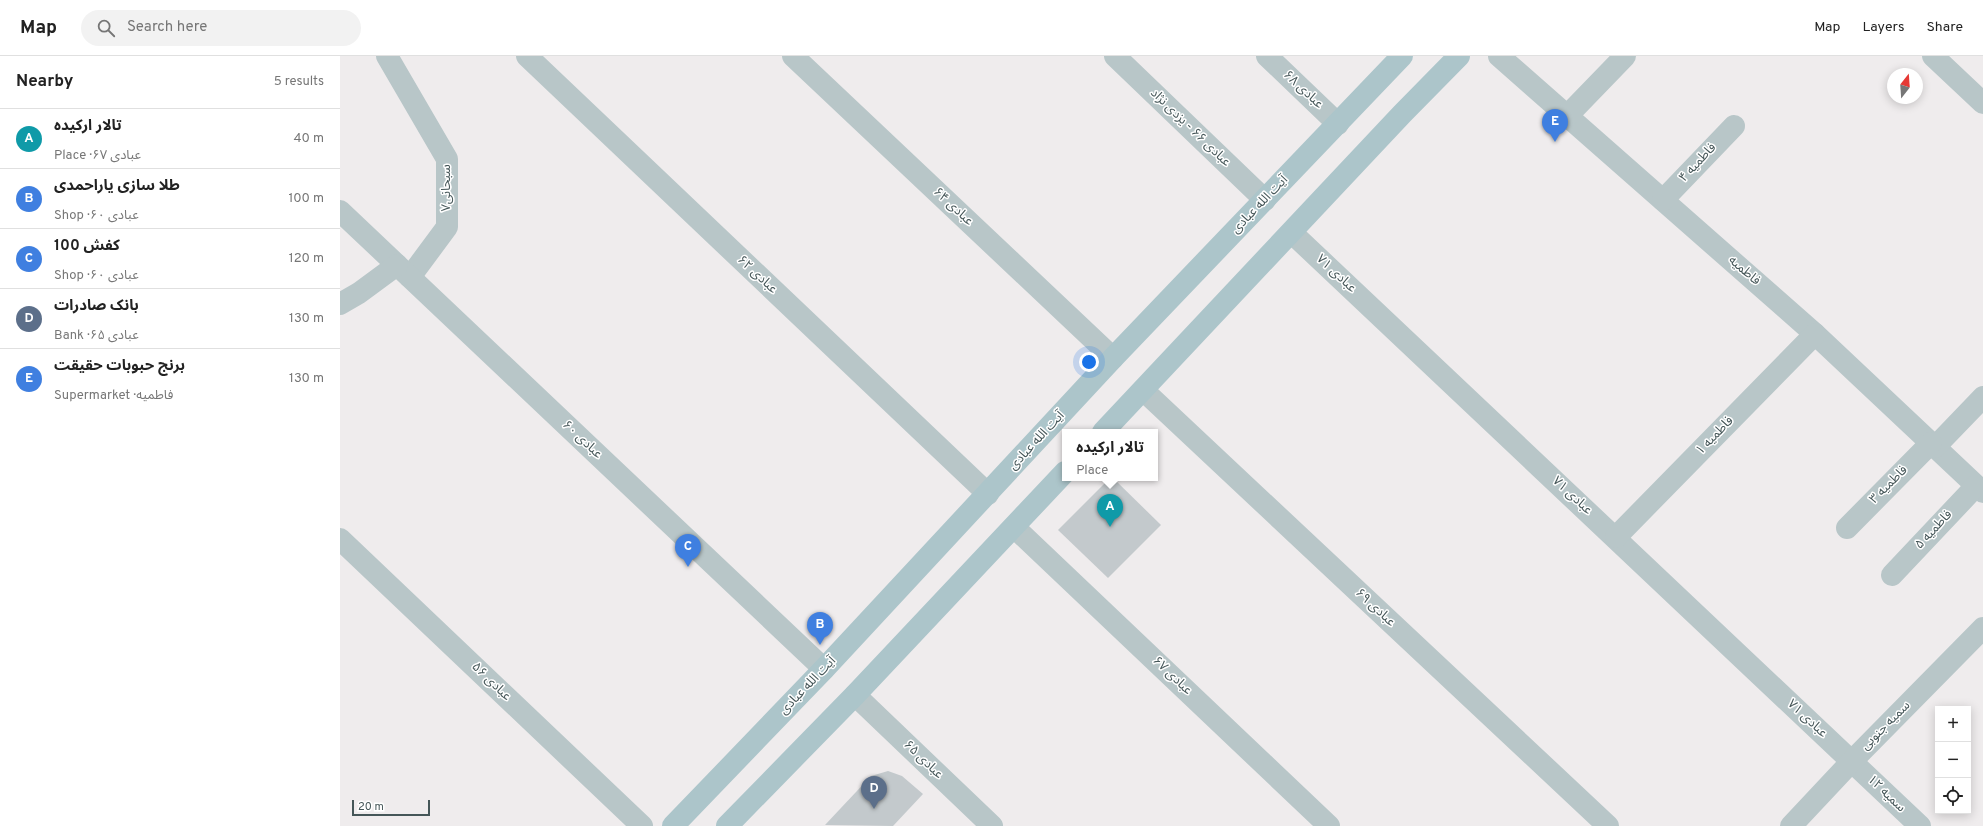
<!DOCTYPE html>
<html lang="en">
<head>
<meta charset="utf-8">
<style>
	body { margin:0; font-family:Overpass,"Noto Sans Arabic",sans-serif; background:#f2f2f2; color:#222 }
	.controls { position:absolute; right:12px; bottom:12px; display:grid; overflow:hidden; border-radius:0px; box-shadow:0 2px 10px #0003 }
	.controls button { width:36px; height:36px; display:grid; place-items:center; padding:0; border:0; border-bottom:1px solid #e0e0e0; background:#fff; color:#222; font:20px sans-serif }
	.compass { position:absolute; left:1547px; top:12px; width:36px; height:36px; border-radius:50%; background:#fff; box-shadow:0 2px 10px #0003; rotate:17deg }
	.scale { position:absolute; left:12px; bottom:10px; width:78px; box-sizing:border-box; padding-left:4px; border:2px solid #455658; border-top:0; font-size:11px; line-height:14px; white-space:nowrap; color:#455658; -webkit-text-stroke:3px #fff; paint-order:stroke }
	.you { position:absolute; left:749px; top:306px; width:14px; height:14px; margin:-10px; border:3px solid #fff; border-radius:50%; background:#1a73e8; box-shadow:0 0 0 6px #1a73e833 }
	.badge { display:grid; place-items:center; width:26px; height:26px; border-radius:50%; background:#216073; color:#fff; font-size:13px; font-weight:700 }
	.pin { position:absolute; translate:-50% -33px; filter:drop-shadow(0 1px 2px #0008) }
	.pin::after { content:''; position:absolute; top:21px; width:14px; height:12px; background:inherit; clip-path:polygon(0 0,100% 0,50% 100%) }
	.popup { position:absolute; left:722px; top:373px; width:96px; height:52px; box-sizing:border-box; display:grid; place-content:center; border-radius:0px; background:#fff; filter:drop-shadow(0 1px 3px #0005); font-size:13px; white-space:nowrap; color:#767676 }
	.popup b { font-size:15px; color:#222 }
	.popup::after { content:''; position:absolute; left:50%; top:100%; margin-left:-8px; border:8px solid transparent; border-top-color:#fff }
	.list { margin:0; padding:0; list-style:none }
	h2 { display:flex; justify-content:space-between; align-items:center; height:52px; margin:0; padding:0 16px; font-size:17px }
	h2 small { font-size:13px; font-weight:400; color:#767676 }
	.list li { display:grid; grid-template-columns:26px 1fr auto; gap:12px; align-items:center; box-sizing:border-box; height:60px; padding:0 16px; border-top:1px solid #e0e0e0 }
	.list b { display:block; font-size:15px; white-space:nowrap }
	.list p { margin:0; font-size:13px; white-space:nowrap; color:#767676 }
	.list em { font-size:13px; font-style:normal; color:#767676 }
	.icon { flex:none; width:22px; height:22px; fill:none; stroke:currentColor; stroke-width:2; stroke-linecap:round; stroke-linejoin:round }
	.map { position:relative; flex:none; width:1643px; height:770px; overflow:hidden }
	header { display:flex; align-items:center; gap:24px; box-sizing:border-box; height:56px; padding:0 20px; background:#fff; border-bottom:1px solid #e0e0e0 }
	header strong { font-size:19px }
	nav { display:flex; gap:22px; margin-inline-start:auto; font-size:14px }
	.search { width:280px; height:36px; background:#f2f2f2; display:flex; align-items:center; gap:10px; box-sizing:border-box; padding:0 14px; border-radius:22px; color:#767676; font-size:15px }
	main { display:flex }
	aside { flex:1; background:#fff }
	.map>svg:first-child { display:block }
	.building { fill:#c3c9cc }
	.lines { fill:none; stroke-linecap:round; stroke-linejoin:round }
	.minor { stroke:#b8c6c8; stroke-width:22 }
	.major { stroke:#acc5ca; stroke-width:22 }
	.labels { text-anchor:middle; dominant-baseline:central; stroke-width:3; stroke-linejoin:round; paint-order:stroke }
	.street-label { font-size:13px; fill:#455658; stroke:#fff }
</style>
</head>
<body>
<header>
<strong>Map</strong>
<div class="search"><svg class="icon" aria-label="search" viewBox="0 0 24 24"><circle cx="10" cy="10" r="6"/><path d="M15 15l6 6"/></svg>Search here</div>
<nav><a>Map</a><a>Layers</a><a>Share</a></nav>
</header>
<main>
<aside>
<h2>Nearby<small>5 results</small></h2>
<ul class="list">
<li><span class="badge" style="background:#0f9aa8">A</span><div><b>تالار ارکیده</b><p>Place · عبادی ۶۷</p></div><em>40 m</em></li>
<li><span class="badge" style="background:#3f7fe0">B</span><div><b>طلا سازی یاراحمدی</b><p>Shop · عبادی ۶۰</p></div><em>100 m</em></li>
<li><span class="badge" style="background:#3f7fe0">C</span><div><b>کفش 100</b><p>Shop · عبادی ۶۰</p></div><em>120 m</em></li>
<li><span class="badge" style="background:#5c6f8a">D</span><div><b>بانک صادرات</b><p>Bank · عبادی ۶۵</p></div><em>130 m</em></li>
<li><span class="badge" style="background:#3f7fe0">E</span><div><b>برنج حبوبات حقیقت</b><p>Supermarket · فاطمیه</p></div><em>130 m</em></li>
</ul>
</aside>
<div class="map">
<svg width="1643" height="770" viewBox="0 0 1643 770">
	<rect width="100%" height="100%" fill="#efeced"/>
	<g class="building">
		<polygon points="770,422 773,422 821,469 768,522 718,474"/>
		<polygon points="548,715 562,720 583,738 553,770 485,769 531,720"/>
	</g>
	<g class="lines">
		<g class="minor">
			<polyline points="47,0 107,103 107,171 70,221"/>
			<polyline points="187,0 648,438"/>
			<polyline points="453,0 773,302"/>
			<polyline points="775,0 925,144"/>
			<polyline points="927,0 998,68"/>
			<polyline points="1159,0 1475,278 1643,436"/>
			<polyline points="1593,0 1643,47"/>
			<polyline points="1227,60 1285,0"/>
			<polyline points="1323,144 1394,70"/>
			<polyline points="0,155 484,613"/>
			<polyline points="952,177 1580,770"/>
			<polyline points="0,248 19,237 57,209"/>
			<polyline points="803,334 1268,770"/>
			<polyline points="1595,391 1643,341"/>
			<polyline points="674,471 989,770"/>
			<polyline points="1507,472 1591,387"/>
			<polyline points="1276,481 1475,278"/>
			<polyline points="0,483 302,770"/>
			<polyline points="1552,519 1636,430"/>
			<polyline points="515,639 652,770"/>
			<polyline points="1451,770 1512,705 1643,572"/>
		</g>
		<g class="major">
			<polyline points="763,376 1062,58 1119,0"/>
			<polyline points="333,770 484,613 773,302 1062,0"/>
			<polyline points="387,770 515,639 725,416"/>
		</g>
	</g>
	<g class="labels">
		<g class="street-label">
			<text transform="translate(963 34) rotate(43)">عبادی ۶۸</text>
			<text transform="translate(850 72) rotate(44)">عبادی ۶۶ - یزدی نژاد</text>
			<text transform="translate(1358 107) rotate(-47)">فاطمیه ۴</text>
			<text transform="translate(107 132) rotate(-90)">سبحانی۷</text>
			<text transform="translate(920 149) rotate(-46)">آیت الله عبادی</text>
			<text transform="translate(613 151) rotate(43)">عبادی ۶۴</text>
			<text transform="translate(1404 215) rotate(41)">فاطمیه</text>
			<text transform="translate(996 218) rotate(43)">عبادی ۷۱</text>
			<text transform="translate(417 219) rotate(43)">عبادی ۶۲</text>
			<text transform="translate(1375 380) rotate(-46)">فاطمیه ۱</text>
			<text transform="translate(242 384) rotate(43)">عبادی ۶۰</text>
			<text transform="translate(697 385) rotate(-47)">آیت الله عبادی</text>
			<text transform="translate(1549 429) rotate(-45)">فاطمیه ۳</text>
			<text transform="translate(1232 440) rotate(43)">عبادی ۷۱</text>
			<text transform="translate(1594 474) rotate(-47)">فاطمیه ۵</text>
			<text transform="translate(1035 552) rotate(43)">عبادی ۶۹</text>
			<text transform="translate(832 620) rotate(44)">عبادی ۶۷</text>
			<text transform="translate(151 626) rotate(44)">عبادی ۵۶</text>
			<text transform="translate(468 630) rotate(-46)">آیت الله عبادی</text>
			<text transform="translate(1467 663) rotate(43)">عبادی ۷۱</text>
			<text transform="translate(1546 670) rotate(-45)">سمیه جنوبی</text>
			<text transform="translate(583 704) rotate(44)">عبادی ۶۵</text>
			<text transform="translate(1546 738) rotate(44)">سمیه ۱۲</text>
		</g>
	</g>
</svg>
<div class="controls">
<button>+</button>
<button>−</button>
<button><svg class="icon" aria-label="locate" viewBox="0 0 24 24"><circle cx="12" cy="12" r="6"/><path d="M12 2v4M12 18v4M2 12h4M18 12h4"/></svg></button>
</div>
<svg class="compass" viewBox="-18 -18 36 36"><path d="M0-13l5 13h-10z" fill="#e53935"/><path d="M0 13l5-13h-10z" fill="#767676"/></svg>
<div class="scale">20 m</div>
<div class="you"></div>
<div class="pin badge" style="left:770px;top:471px;background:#0f9aa8">A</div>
<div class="popup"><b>تالار ارکیده</b>Place</div>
<div class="pin badge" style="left:480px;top:589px;background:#3f7fe0">B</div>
<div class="pin badge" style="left:348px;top:511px;background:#3f7fe0">C</div>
<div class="pin badge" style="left:534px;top:753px;background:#5c6f8a">D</div>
<div class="pin badge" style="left:1215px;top:86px;background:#3f7fe0">E</div>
</div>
</main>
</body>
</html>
